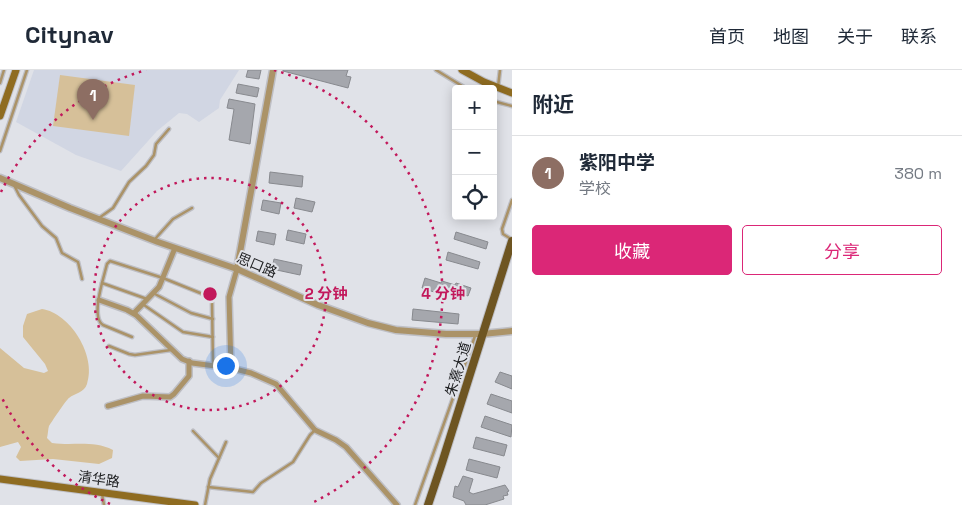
<!DOCTYPE html>
<html lang="zh">
<head>
<meta charset="utf-8">
<style>
	body { margin:0; font-family:"Space Grotesk","Noto Sans SC",sans-serif; background:#f6f6f7; color:#1f2937 }
	.controls { position:absolute; right:15px; top:15px; display:grid; overflow:hidden; border-radius:5px; box-shadow:0 2px 12px #0003 }
	.controls button { width:45px; height:45px; display:grid; place-items:center; padding:0; border:0; border-bottom:1px solid #e0e1e3; background:#fff; color:#1f2937; font:25px sans-serif }
	.you { position:absolute; left:225px; top:295px; width:18px; height:18px; margin:-12px; border:4px solid #fff; border-radius:50%; background:#1a73e8; box-shadow:0 0 0 8px #1a73e833 }
	.badge { display:grid; place-items:center; width:32px; height:32px; border-radius:50%; background:#db2777; color:#fff; font-size:16px; font-weight:700 }
	.pin { position:absolute; translate:-50% -41px; filter:drop-shadow(0 1px 2px #0008) }
	.pin::after { content:''; position:absolute; top:26px; width:18px; height:15px; background:inherit; clip-path:polygon(0 0,100% 0,50% 100%) }
	.list { margin:0; padding:0; list-style:none }
	h2 { display:flex; justify-content:space-between; align-items:center; height:65px; margin:0; padding:0 20px; font-size:21px }
	h2 small { font-size:16px; font-weight:400; color:#747a83 }
	.list li { display:grid; grid-template-columns:32px 1fr auto; gap:15px; align-items:center; box-sizing:border-box; height:75px; padding:0 20px; border-top:1px solid #e0e1e3 }
	.list b { display:block; font-size:19px; white-space:nowrap }
	.list p { margin:0; font-size:16px; white-space:nowrap; color:#747a83 }
	.list em { font-size:16px; font-style:normal; color:#747a83 }
	.actions { display:flex; gap:10px; padding:15px 20px }
	.actions a { flex:1; padding:11px 0; border:1px solid #db2777; border-radius:5px; text-align:center; font-size:18px; color:#db2777 }
	.actions .main { background:#db2777; color:#fff }
	.icon { flex:none; width:28px; height:28px; fill:none; stroke:currentColor; stroke-width:2; stroke-linecap:round; stroke-linejoin:round }
	.map { position:relative; flex:none; width:512px; height:435px; overflow:hidden }
	header { display:flex; align-items:center; gap:30px; box-sizing:border-box; height:70px; padding:0 25px; background:#fff; border-bottom:1px solid #e0e1e3 }
	header strong { font-size:24px }
	nav { display:flex; gap:28px; margin-inline-start:auto; font-size:18px }
	main { display:flex }
	aside { flex:1; background:#fff }
	.map>svg:first-child { display:block }
	.built { fill:#d1d6e3 }
	.green { fill:#d6c099 }
	.building { fill:#a5a7ad; stroke:#888a8f }
	.lines { fill:none; stroke-linecap:round; stroke-linejoin:round }
	.service-casing { stroke:#bebfc5; stroke-width:5 }
	.minor-casing { stroke:#bebfc5; stroke-width:8 }
	.tertiary-casing { stroke:#bebfc5; stroke-width:9 }
	.secondary-casing { stroke:#bebfc5; stroke-width:9 }
	.primary-casing { stroke:#bebfc5; stroke-width:10 }
	.service { stroke:#ab9368; stroke-width:2.5 }
	.minor { stroke:#ab9368; stroke-width:5 }
	.tertiary { stroke:#ab9368; stroke-width:6 }
	.secondary { stroke:#8f6c21; stroke-width:7 }
	.primary { stroke:#6e5522; stroke-width:8 }
	.ring { fill:none; stroke:#c2185b; stroke-width:2.5; stroke-dasharray:2.5 5 }
	.labels { text-anchor:middle; dominant-baseline:central; stroke-width:4; stroke-linejoin:round; paint-order:stroke }
	.street-label { font-size:14px; fill:#212224; stroke:#e0e2e8 }
	.centre { fill:#c2185b; stroke:#e0e2e8; stroke-width:2.5 }
	.ring-label { font-size:15px; text-anchor:middle; font-weight:bold; fill:#c2185b; stroke:#e0e2e8; stroke-width:4; stroke-linejoin:round; paint-order:stroke }
</style>
</head>
<body>
<header>
<strong>Citynav</strong>
<nav><a>首页</a><a>地图</a><a>关于</a><a>联系</a></nav>
</header>
<main>
<div class="map">
<svg width="512" height="435" viewBox="0 0 512 435">
	<rect width="100%" height="100%" fill="#e0e2e8"/>
	<polygon class="built" points="34,0 239,0 220,30 219,38 199,52 187,44 179,43 157,61 121,101 76,85 16,52"/>
	<g class="green">
		<polygon points="60,5 135,15 129,66 53,56"/>
		<path d="M42,239C70,243 97,286 87,314C84,323 75,323 69,328C66,330 51,353 49,356C48,359 48,364 47,368L52,373C74,376 93,370 113,380L112,388L99,394L53,389L20,391L16,387L21,377L18,372L0,377V278L24,298L44,303L48,301L45,294L23,267V256L27,244Z"/>
	</g>
	<g class="building">
		<polygon points="248,0 261,0 259,9 246,7"/>
		<polygon points="283,0 348,0 346,6 351,7 348,18 283,1"/>
		<polygon points="238,14 259,18 257,27 236,23"/>
		<polygon points="229,29 255,34 250,74 229,70 234,39 227,38"/>
		<polygon points="270,102 303,106 302,117 269,113"/>
		<polygon points="296,128 315,132 312,142 294,138"/>
		<polygon points="263,130 281,133 279,144 261,140"/>
		<polygon points="288,160 306,164 304,174 286,170"/>
		<polygon points="258,161 276,164 274,175 256,171"/>
		<polygon points="456,162 488,172 486,179 454,169"/>
		<polygon points="448,182 480,192 478,199 446,190"/>
		<polygon points="274,189 302,195 300,205 272,199"/>
		<polygon points="425,208 441,213 442,211 455,215 456,213 471,218 468,226 455,221 454,224 439,219 437,223 422,218"/>
		<polygon points="413,239 459,244 458,254 412,250"/>
		<polygon points="500,302 512,306 512,319 495,312"/>
		<polygon points="491,324 512,331 512,343 487,334"/>
		<polygon points="485,346 512,355 511,367 481,357"/>
		<polygon points="476,367 507,375 504,386 473,378"/>
		<polygon points="469,389 500,397 497,408 466,400"/>
		<polygon points="463,406 473,409 469,422 473,424 505,415 509,421 507,422 508,425 503,426 504,429 485,435 466,435 464,431 453,427 455,416 458,417"/>
	</g>
	<g class="lines">
		<defs>
			<g id="service">
				<polyline points="436,0 467,19"/>
				<polyline points="0,13 4,0"/>
				<polyline points="498,17 500,0"/>
				<polyline points="493,31 512,36"/>
				<polyline points="0,81 27,0"/>
				<polyline points="15,117 19,125 42,156 56,168 62,183 78,192 82,209"/>
				<polyline points="99,148 113,138 129,112 146,96 154,85 156,74 169,59"/>
				<polyline points="155,169 173,149 192,138"/>
				<polyline points="511,169 503,164 502,159 512,130"/>
				<polyline points="102,213 147,229"/>
				<polyline points="153,223 191,243 213,249"/>
				<polyline points="144,235 183,262 213,267"/>
				<path d="M132,267L103,255C90,247 104,207 107,194L110,191L163,208L210,227L212,231L213,296"/>
				<polyline points="109,276 129,284 135,285 171,280"/>
				<polyline points="193,361 219,388"/>
				<polyline points="208,417 253,422 261,413 293,392 310,365 315,360"/>
				<polyline points="102,424 104,435"/>
				<polyline points="205,435 210,409 226,372"/>
				<polyline points="415,435 475,266"/>
			</g>
			<g id="minor">
				<polyline points="237,199 229,227 231,298 251,303 276,314 315,360 336,370 346,377 397,435"/>
				<polyline points="99,230 127,240 136,245 182,289 192,293 231,298"/>
				<polyline points="134,243 159,217 175,178"/>
				<polyline points="108,336 143,326 170,327 174,324 189,306 189,291"/>
			</g>
			<g id="tertiary">
				<polyline points="0,108 70,138 158,172 237,199 318,235 368,253 396,260 446,264 482,264 512,261"/>
				<polyline points="237,199 273,0"/>
			</g>
			<g id="secondary">
				<polyline points="462,0 484,12 512,23"/>
				<polyline points="0,46 16,0"/>
				<polyline points="0,409 195,435"/>
			</g>
			<polyline id="primary" points="428,435 442,393 512,171"/>
		</defs>
		<use href="#service" class="service-casing"/>
		<use href="#minor" class="minor-casing"/>
		<use href="#tertiary" class="tertiary-casing"/>
		<use href="#secondary" class="secondary-casing"/>
		<use href="#primary" class="primary-casing"/>
		<use href="#service" class="service"/>
		<use href="#minor" class="minor"/>
		<use href="#tertiary" class="tertiary"/>
		<use href="#secondary" class="secondary"/>
		<use href="#primary" class="primary"/>
	</g>
	<g class="ring">
		<circle cx="210" cy="224" r="116"/>
		<path d="M110 434A233 233 0 0 1 1 326M1 122A233 233 0 0 1 146 0M274 0A233 233 0 0 1 310 434"/>
	</g>
	<g class="labels">
		<g class="street-label">
			<text transform="translate(257 195) rotate(23)">思口路</text>
			<text transform="translate(458 299) rotate(-73)">朱熹大道</text>
			<text transform="translate(99 409) rotate(8)">清华路</text>
		</g>
	</g>
	<circle cx="210" cy="224" r="8" class="centre"/>
	<g class="ring-label">
		<text x="326" y="229">2 分钟</text>
		<text x="443" y="229">4 分钟</text>
	</g>
</svg>
<div class="controls">
<button>+</button>
<button>−</button>
<button><svg class="icon" aria-label="locate" viewBox="0 0 24 24"><circle cx="12" cy="12" r="6"/><path d="M12 2v4M12 18v4M2 12h4M18 12h4"/></svg></button>
</div>
<div class="you"></div>
<div class="pin badge" style="left:93px;top:50px;background:#8d6e63">1</div>
</div>
<aside>
<h2>附近<small></small></h2>
<ul class="list">
<li><span class="badge" style="background:#8d6e63">1</span><div><b>紫阳中学</b><p>学校</p></div><em>380 m</em></li>
</ul>
<div class="actions"><a class="main">收藏</a><a>分享</a></div>
</aside>
</main>
</body>
</html>
